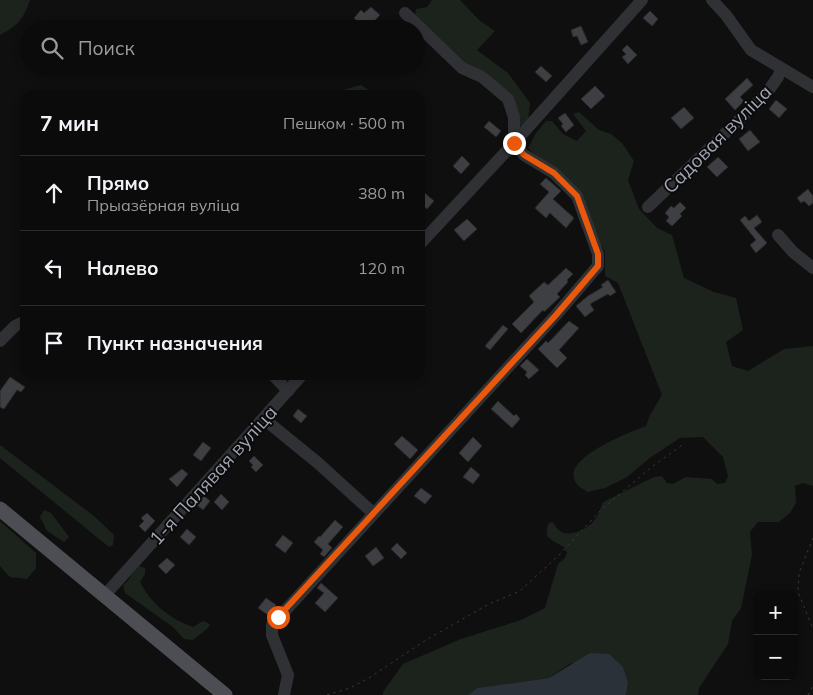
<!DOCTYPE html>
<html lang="ru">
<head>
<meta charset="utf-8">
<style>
	body { margin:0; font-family:Mulish,sans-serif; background:#19191a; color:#f1f3f6 }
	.controls { position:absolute; right:15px; bottom:15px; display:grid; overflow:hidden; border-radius:10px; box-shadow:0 2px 8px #0003 }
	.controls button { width:45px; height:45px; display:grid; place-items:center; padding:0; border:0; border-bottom:1px solid #2b2b2d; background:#0b0b0c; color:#f1f3f6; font:25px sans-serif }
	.stop { position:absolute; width:15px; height:15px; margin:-11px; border:4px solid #ea580c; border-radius:50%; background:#fff }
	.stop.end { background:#ea580c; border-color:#fff; box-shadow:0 1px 5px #0008 }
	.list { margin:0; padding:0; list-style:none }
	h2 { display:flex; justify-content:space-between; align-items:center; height:65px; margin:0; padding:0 20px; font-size:21px }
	h2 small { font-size:16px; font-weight:400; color:#9a9b9d }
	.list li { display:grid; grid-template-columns:32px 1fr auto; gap:15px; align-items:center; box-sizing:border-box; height:75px; padding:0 20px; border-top:1px solid #2b2b2d }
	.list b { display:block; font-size:19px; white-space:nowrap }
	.list p { margin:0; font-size:16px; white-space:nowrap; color:#9a9b9d }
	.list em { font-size:16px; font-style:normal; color:#9a9b9d }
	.icon { flex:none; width:28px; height:28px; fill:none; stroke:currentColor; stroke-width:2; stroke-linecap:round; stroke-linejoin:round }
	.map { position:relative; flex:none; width:813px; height:695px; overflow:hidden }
	.search { position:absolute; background:#0b0b0c; box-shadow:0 2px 8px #0003; left:20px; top:20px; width:405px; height:55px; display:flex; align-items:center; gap:12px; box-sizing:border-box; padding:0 18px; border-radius:28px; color:#9a9b9d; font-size:19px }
	.panel { position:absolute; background:#0b0b0c; box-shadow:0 2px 8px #0003; left:20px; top:90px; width:405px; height:290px; border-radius:15px }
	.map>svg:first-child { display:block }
	.green { fill:#1c231d }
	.water { fill:#2a3138 }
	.building { fill:#3e3f43; stroke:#29292c }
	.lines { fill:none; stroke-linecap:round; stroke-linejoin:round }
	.path { stroke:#37383c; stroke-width:1; stroke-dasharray:2.5 4; stroke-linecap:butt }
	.minor { stroke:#303135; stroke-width:12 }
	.major { stroke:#4d4e54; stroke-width:15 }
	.route { stroke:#ea580c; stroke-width:6 }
	.labels { text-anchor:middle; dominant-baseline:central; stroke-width:4; stroke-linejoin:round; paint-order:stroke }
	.street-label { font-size:19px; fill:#a1a5b1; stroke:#0a0a0b }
</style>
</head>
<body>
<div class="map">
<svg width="813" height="695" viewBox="0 0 813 695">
	<rect width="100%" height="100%" fill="#0f0f10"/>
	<g class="green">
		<path d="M0,0H30C23,20 18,25 0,35Z"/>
		<polygon points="432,0 460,0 479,20 495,31 477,50 508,73 530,103 528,123 516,128 510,93 463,63 415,16 416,9 427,7"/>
		<polygon points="361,85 372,92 373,95 341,95 343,90"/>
		<path d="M579,112L599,130L611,134L622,143L634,161L628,180L639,209L657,228L672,235L684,278L714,292L736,298L743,330L726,342L732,366L748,371L784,349L813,346V486L803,483L795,486L796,503L790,513L779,522H758L750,532L752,555L741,608L732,621L728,644L699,688L698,695H626L628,683L571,663L549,678L477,688L468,695H383V692L403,664L461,639L521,620L545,608L558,564L565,558L567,553L564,547L553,541L547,536V527L550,522L554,523C560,540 581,533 591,524C598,518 600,510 603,502L654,477L662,476L667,483L673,484L686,477L712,479L717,484L725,483L728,476L723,457L703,437L680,438L651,457L627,477L605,488L587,492C582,488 575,485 574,478C568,456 630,432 646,426L650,415L662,395L618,283L605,276V252L577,199L528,148L536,133L546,121H552L563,134L577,141L586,131L573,114Z"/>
		<polygon points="0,445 94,516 114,535 113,545 109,547 0,458"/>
		<polygon points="44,510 51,513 69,537 64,542 47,531 40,517"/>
		<polygon points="0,521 36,553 36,568 27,579 10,577 0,566"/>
		<path d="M139,566L145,568V574L140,582C151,604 170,619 193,627L203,621L210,624L208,628L193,640L184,639L173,627L125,593L123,585C130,581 132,572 139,566Z"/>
	</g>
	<polygon class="water" points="590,653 609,654 623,667 628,683 626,695 468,695 477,688 549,678"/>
	<g class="building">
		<polygon points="371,7 380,15 367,29 365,29 354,18 361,10 364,13"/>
		<polygon points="650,11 658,19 652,26 643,18"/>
		<polygon points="581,26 588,42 581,45 577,36 573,37 571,30"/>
		<polygon points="627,45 637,55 628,64 622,57 626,54 622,50"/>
		<polygon points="541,66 552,76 546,82 535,72"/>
		<polygon points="747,78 753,85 740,97 744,101 735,110 725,99"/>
		<polygon points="595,86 605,96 591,109 581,99"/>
		<polygon points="776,100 787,109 779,118 769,109"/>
		<polygon points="684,107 694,118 681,129 671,118"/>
		<polygon points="565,113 574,125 566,132 561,126 563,124 558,118"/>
		<polygon points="489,121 501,131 496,137 484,127"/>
		<polygon points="750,130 760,142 748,151 739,139"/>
		<polygon points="462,156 470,164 461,174 453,166"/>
		<polygon points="718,157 728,167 717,177 707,167"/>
		<polygon points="546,178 561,191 553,199 574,218 566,228 550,213 546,218 535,208 549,192 540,184"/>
		<polygon points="420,189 434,201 427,209 420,203"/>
		<polygon points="808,189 813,196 813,203 809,206 804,201 801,203 797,198"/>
		<polygon points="680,202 686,208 680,214 682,216 672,226 666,221 669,217 665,213 671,206 674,208"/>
		<polygon points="757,215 762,222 754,228 767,243 756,253 750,245 756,240 740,220 745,216 749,221"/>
		<polygon points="467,219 477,229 464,241 454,230"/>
		<polygon points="566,268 573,274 567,280 568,282 557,294 560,297 544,312 543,310 521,333 512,324 534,302 529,296 544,282 548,285"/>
		<polygon points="608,280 616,292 610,296 608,294 590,304 594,310 585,317 576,306 588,296 603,287 601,285"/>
		<polygon points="569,321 579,328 559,350 567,358 557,368 538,349 546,341 548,343"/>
		<polygon points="503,325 508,329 490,350 485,346"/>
		<polygon points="527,359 539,370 529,379 525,375 527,372 520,366"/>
		<polygon points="10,377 25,387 21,392 17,390 4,409 0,407 0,391"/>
		<polygon points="498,401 514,416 516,414 520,419 512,428 491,409"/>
		<polygon points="298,409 307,416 301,423 293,416"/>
		<polygon points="402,436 418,450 410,459 394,444"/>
		<polygon points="473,437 482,446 468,462 459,453"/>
		<polygon points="203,442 211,448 201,461 193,455"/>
		<polygon points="254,456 263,465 256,472 251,467 253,465 249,461"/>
		<polygon points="471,467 480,475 473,484 463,477"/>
		<polygon points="182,469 188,474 177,487 169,479"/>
		<polygon points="421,488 432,496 425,504 414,496"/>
		<polygon points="221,494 229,502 222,510 214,502"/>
		<polygon points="204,496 210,501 203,510 197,505"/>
		<polygon points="147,513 155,521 145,532 139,526 144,521 141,518"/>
		<polygon points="335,520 343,527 328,544 332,548 324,557 320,554 323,550 314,542 319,536 320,537"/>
		<polygon points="187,529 196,537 189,545 180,537"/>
		<polygon points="283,535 293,543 285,553 275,545"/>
		<polygon points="397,543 407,553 401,559 391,549"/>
		<polygon points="376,547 384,558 373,566 365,556"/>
		<polygon points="167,558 175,565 166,574 158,566"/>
		<polygon points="321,583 338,598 325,612 315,603 324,593 317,588"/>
		<polygon points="266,598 276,605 268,615 258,608"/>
	</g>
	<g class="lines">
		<g class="path">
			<polyline points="813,538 799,573 798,592 813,629"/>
			<polyline points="327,695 350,688 369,678 426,640 489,604 520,591 560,554 602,509 653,466 685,443"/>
			<polyline points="808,695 813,686"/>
		</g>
		<g class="minor">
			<polyline points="712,0 726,15 751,50 813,87"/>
			<polyline points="648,207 766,94 778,77 781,69"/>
			<polyline points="778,235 793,252 813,268"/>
			<polyline points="420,244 514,143 642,0"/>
			<polyline points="0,341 15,326 25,321"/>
			<polyline points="273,375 288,391"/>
			<polyline points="264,419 318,463 373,513"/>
			<polyline points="105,595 302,375"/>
			<polyline points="284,695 288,675 272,635 272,625 556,315 598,266 598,254 577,196 554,173 524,155 514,143 514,117 508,99 482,77 462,68 405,13"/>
		</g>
		<polyline class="major" points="0,509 225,695"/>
	</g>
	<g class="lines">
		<polyline class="route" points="278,617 556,315 598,266 598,254 577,196 554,173 524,155 514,143"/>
	</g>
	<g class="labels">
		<g class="street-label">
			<text transform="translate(717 139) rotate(-45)">Садовая вуліца</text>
			<text transform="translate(213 475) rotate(-48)">1-я Палявая вуліца</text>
		</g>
	</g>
</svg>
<div class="controls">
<button>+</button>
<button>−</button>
</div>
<div class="stop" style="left:278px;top:617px"></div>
<div class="stop end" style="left:514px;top:143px"></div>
<div class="search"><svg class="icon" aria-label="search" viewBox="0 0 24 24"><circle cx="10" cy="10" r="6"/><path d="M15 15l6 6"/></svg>Поиск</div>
<section class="panel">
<h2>7 мин<small>Пешком · 500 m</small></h2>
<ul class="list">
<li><svg class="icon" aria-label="ahead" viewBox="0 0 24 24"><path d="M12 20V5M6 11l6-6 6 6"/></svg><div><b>Прямо</b><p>Прыазёрная вуліца</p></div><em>380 m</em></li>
<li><svg class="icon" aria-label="left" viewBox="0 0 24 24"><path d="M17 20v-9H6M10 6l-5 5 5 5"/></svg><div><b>Налево</b></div><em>120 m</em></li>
<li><svg class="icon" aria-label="arrive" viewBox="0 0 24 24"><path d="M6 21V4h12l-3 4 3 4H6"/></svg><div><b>Пункт назначения</b></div></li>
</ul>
</section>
</div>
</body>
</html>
